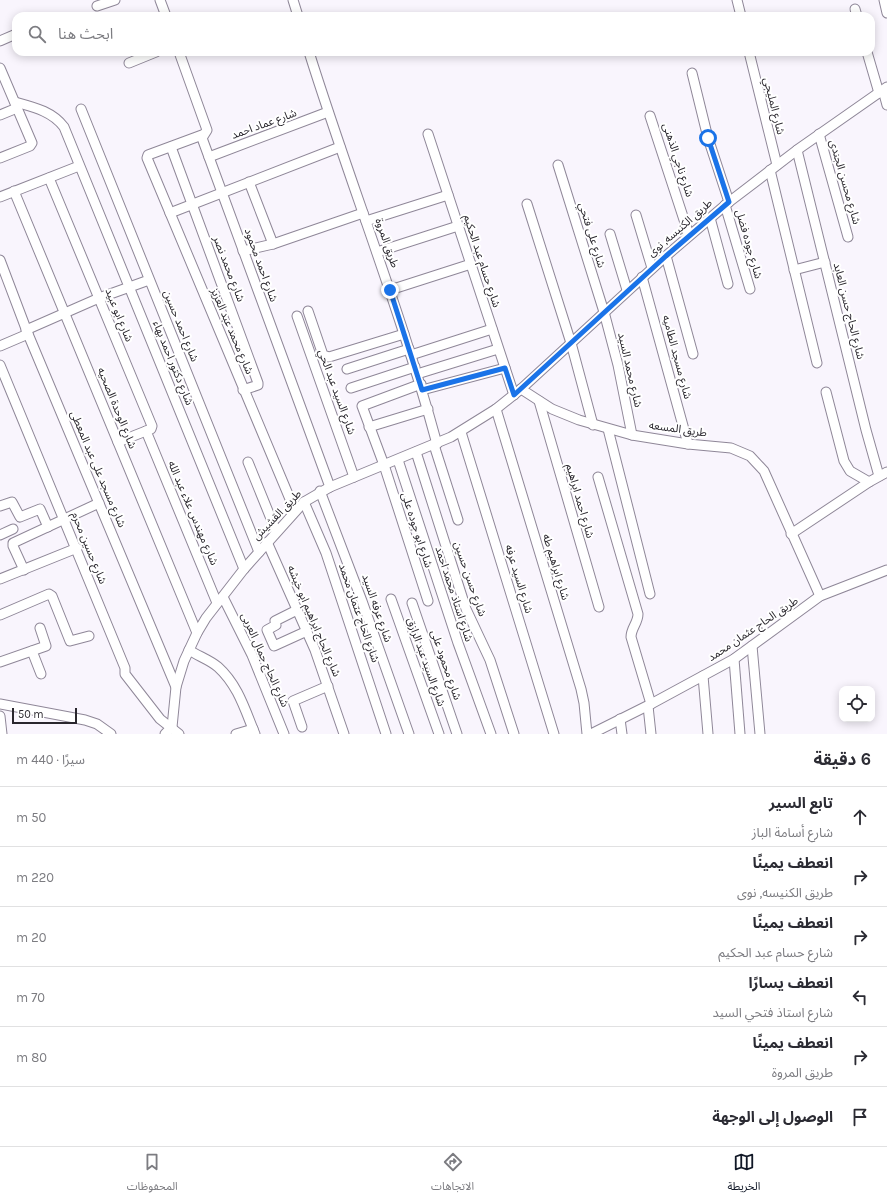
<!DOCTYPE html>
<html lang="ar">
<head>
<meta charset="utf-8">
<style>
	body { margin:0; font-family:Karla,"Noto Sans Arabic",sans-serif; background:#f7f7f7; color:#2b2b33; direction:rtl }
	.controls { position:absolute; right:12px; bottom:12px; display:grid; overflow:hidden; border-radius:8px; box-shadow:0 2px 10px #0003 }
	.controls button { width:36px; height:36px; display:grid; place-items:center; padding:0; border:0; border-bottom:1px solid #e1e1e2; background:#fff; color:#2b2b33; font:20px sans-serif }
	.scale { position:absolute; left:12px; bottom:10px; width:65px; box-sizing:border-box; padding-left:4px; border:2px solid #29262d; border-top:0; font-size:11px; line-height:14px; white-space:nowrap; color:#29262d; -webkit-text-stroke:3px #fff; paint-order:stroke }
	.stop { position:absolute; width:12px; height:12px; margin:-9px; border:3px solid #1a73e8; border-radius:50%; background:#fff }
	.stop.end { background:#1a73e8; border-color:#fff; box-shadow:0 1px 4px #0008 }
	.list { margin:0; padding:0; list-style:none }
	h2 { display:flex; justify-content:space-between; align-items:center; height:52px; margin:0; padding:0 16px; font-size:17px }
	h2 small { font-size:13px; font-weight:400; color:#7c7c81 }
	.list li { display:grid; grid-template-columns:26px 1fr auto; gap:12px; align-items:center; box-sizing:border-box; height:60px; padding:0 16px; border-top:1px solid #e1e1e2 }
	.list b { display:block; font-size:15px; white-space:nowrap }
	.list p { margin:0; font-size:13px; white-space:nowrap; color:#7c7c81 }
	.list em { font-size:13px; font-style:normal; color:#7c7c81 }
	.icon { flex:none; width:22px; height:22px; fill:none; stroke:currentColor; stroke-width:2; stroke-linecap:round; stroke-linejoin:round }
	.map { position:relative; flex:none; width:887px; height:734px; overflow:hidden; direction:ltr }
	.search { position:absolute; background:#fff; box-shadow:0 2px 10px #0003; left:12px; right:12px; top:12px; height:44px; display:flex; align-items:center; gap:10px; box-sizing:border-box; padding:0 14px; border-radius:12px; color:#7c7c81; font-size:15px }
	.sheet { height:412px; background:#fff }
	nav { display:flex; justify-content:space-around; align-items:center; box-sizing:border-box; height:56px; border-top:1px solid #e1e1e2; background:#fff; font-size:11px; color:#7c7c81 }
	nav a { display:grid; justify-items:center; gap:2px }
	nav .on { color:#111827 }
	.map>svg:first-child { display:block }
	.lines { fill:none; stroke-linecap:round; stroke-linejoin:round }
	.street-casing { stroke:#8f8798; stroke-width:11 }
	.street { stroke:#fff; stroke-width:9 }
	.route { stroke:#1a73e8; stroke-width:5 }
	.labels { text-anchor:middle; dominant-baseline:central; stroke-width:4; stroke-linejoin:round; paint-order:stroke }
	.street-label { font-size:11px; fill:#29262d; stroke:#fff }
</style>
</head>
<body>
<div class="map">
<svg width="887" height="734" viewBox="0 0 887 734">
	<rect width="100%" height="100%" fill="#f9f5fd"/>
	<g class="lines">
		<defs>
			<g id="street">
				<polyline points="160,0 166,16"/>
				<polyline points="293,0 298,16"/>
				<polyline points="737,0 741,16"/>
				<polyline points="884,0 887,13"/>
				<polyline points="97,6 115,0"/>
				<polyline points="855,9 857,16"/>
				<polyline points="0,41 16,34"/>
				<polyline points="179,52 207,130 202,138 330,487"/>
				<path d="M309,52C350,183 401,311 437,444"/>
				<polyline points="749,52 777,165"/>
				<polyline points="867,52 879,93"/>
				<polyline points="129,63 156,52"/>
				<polyline points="0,68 32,143 30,146 0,158"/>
				<polyline points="692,73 708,138 729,202"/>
				<polyline points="883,90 887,105"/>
				<path d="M15,102C33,107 52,111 64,127L244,569"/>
				<polyline points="81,109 259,552"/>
				<polyline points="0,115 17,108"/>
				<polyline points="650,116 689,235"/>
				<polyline points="428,134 514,395"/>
				<polyline points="819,134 848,237"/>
				<polyline points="202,135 148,155 147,158 295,511"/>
				<polyline points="171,147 258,383 258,385 243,390"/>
				<polyline points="797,150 866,430 879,476"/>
				<polyline points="209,157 328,112"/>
				<polyline points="558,165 604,312 618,365 632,435"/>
				<polyline points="770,170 817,363"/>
				<polyline points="49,178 152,426 151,429 118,442"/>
				<polyline points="249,182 273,244"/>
				<polyline points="14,191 197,633"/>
				<polyline points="0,197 79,166"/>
				<polyline points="527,204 571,343 593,425"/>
				<polyline points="725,205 750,289"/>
				<polyline points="170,213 340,147"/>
				<polyline points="636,215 652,268"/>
				<polyline points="710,218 728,284"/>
				<polyline points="366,221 448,195"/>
				<polyline points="610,234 627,290"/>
				<polyline points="243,251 273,244 363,213"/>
				<polyline points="377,252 458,226"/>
				<polyline points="666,256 693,354"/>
				<polyline points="0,260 28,334 176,687"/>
				<polyline points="794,270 825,262"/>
				<polyline points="642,277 688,444"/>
				<polyline points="390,290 471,264"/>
				<polyline points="308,311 323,355 329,357 404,334"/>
				<polyline points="297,316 354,477"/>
				<polyline points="26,330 99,298 149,280"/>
				<polyline points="0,346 28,334"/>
				<polyline points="411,355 492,329"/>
				<polyline points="0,365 125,668 125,674 160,719 179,734"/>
				<polyline points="347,369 409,349"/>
				<polyline points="417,374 498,349"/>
				<polyline points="421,384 362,406 384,465 428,601"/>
				<polyline points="351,388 415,367"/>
				<polyline points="521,389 552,409 579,420 632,435 688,444 731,448 750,456 764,471 820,596"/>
				<polyline points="422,390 505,368"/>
				<polyline points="826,392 844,461 850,471 869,482"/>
				<polyline points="539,401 599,607"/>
				<polyline points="496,409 581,689 584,703 587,734"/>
				<polyline points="369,427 428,409"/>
				<polyline points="608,429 650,594"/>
				<polyline points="146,431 217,603"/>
				<polyline points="461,432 554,734"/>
				<polyline points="434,445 458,520"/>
				<polyline points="416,452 466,609 490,660 514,734"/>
				<polyline points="398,460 458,643 491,734"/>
				<polyline points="248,462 276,531"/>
				<path d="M598,477L638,614C638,623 631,628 631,637L651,704"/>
				<polyline points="320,491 362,601 409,734"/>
				<polyline points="304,502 326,553 386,734"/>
				<polyline points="0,506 12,502 20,517 40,509 48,527"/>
				<polyline points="791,534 869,482 887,472"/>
				<polyline points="0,535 13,529"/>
				<polyline points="267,542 315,650 344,734"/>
				<polyline points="24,570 13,546 13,543 99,503"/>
				<polyline points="0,579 77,548"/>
				<polyline points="223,597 252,655 284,734"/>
				<polyline points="391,599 439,734"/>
				<polyline points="412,603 457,734"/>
				<polyline points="297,610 275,621 276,625 267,630 274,646 307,631"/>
				<polyline points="0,615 49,594 52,596 70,641 89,636"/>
				<polyline points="752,646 760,734"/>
				<path d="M189,650C198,656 210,660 218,667C238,685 245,710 255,734"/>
				<polyline points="32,651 41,674"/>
				<polyline points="734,659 740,734"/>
				<polyline points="0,662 46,646 40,628"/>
				<polyline points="703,676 708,734"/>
				<polyline points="0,704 85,720 97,724 111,734"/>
				<polyline points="648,706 651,734"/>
				<polyline points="0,716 2,734"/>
				<polyline points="620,719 622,734"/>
				<polyline points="302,727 293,701 328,686"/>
				<polyline points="165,734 172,727 176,687 184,661 197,633 206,618 244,569 304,502 330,487 451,437 496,409 521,389 666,256 729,202 797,150 887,87"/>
				<polyline points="236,734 253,729"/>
				<polyline points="591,734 651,704 734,659 820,596 887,570"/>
			</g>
		</defs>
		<use href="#street" class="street-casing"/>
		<use href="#street" class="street"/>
	</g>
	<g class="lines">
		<polyline class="route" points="390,290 422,390 505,368 514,395 666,256 729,202 708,138"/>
	</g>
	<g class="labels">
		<g class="street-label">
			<text transform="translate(774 106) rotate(76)">شارع المليجي</text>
			<text transform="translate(264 124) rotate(-20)">شارع عماد احمد</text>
			<text transform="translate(678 160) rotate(72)">شارع ناجي الذهنى</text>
			<text transform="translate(845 182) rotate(74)">شارع محسن الجندى</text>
			<text transform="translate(680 228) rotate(-41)">طريق الكنيسه, نوى</text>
			<text transform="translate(592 235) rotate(73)">شارع على فتحي</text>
			<text transform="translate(387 243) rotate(71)">طريق المروة</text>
			<text transform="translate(749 244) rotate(74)">شارع جوده فضل</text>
			<text transform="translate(482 261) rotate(72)">شارع حسام عبد الحكيم</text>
			<text transform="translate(261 265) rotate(70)">شارع احمد محمود</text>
			<text transform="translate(229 269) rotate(69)">شارع محمد نصر</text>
			<text transform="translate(849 311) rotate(76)">شارع الحاج حسن العابد</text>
			<text transform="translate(119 315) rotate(68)">شارع ابو عبيد</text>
			<text transform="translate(181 326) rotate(68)">شارع احمد حسين</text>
			<text transform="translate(232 331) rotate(67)">شارع محمد عبد العزيز</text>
			<text transform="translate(677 357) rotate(75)">شارع مسجد الطاميه</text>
			<text transform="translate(173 363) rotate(68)">شارع دكتور احمد بهاء</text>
			<text transform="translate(630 370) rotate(77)">شارع محمد السيد</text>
			<text transform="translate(337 392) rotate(70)">شارع السيد عبد الحي</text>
			<text transform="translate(117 408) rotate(68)">شارع الوحدة الصحيه</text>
			<text transform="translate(678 429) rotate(8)">طريق المسعه</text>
			<text transform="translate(98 469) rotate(67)">شارع مسجد على عبد المعطى</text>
			<text transform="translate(580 501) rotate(74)">شارع احمد ابراهيم</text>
			<text transform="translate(193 513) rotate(67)">شارع مهندس علاء عبد الله</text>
			<text transform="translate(277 515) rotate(-46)">طريق القشيش</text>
			<text transform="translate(417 530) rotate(72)">شارع ابو جوده على</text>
			<text transform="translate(89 548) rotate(68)">شارع حسين محرم</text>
			<text transform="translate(556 567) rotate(73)">شارع ابراهيم طه</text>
			<text transform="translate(470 579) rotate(71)">شارع حسن حسين</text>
			<text transform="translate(519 579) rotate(73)">شارع السيد عرفه</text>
			<text transform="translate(454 594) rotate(72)">شارع استاذ محمد احمد</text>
			<text transform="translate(377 608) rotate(71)">شارع عرفه السيد</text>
			<text transform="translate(359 613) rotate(71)">شارع الحاج عتمان محمد</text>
			<text transform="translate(314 621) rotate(67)">شارع الحاج ابراهيم ابو خيشه</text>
			<text transform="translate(753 629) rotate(-34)">طريق الحاج عثمان محمد</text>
			<text transform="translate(265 660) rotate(66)">شارع الحاج جمال العربى</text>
			<text transform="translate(426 662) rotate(70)">شارع السيد عبد الرازق</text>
			<text transform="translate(446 665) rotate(71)">شارع محمود على</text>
		</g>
	</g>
</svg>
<div class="controls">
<button><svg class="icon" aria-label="locate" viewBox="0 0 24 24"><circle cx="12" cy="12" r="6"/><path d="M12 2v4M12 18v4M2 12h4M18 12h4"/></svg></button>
</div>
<div class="scale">50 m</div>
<div class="stop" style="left:708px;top:138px"></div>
<div class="stop end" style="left:390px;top:290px"></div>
<div class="search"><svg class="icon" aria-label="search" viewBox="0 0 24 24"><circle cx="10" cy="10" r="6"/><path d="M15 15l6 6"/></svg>ابحث هنا</div>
</div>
<section class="sheet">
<h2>6 دقيقة<small>سيرًا · 440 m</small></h2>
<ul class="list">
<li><svg class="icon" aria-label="ahead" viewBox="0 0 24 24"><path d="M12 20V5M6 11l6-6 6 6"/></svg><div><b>تابع السير</b><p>شارع أسامة الباز</p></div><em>50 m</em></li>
<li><svg class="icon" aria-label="right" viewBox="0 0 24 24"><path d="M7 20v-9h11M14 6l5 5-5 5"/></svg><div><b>انعطف يمينًا</b><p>طريق الكنيسه, نوى</p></div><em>220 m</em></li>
<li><svg class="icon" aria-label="right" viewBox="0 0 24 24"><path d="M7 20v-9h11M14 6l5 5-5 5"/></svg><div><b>انعطف يمينًا</b><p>شارع حسام عبد الحكيم</p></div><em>20 m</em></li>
<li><svg class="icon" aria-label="left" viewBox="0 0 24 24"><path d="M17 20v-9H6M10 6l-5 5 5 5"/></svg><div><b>انعطف يسارًا</b><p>شارع استاذ فتحي السيد</p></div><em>70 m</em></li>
<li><svg class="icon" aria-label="right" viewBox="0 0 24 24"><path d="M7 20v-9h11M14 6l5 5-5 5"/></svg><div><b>انعطف يمينًا</b><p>طريق المروة</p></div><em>80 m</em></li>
<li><svg class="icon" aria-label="arrive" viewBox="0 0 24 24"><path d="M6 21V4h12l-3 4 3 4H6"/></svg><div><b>الوصول إلى الوجهة</b></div></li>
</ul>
</section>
<nav>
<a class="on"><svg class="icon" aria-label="map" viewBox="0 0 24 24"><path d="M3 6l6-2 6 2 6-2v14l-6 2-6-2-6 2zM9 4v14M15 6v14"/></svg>الخريطة</a>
<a><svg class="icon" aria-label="directions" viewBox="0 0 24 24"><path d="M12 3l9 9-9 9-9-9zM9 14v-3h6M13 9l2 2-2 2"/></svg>الاتجاهات</a>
<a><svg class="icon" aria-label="saved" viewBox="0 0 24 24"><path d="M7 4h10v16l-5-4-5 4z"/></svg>المحفوظات</a>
</nav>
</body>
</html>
